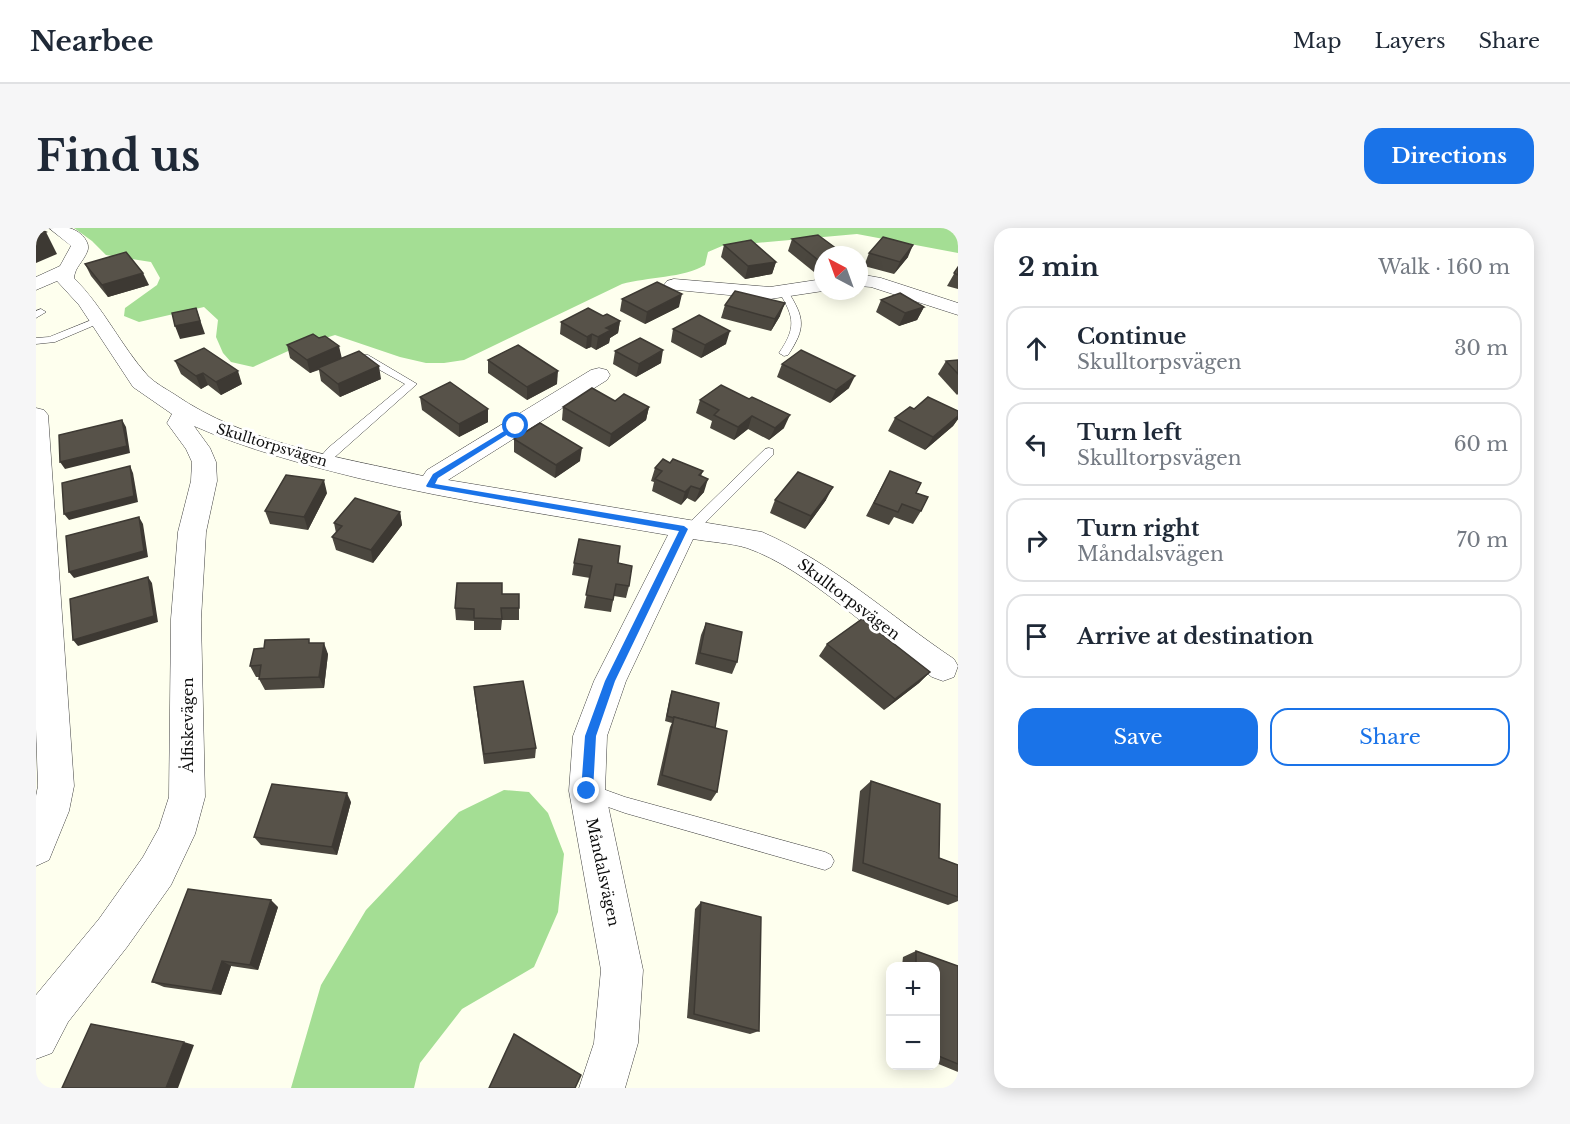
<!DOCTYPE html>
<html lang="en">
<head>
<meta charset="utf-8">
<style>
	body { margin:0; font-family:"Libre Baskerville",serif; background:#f6f6f7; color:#1f2937 }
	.controls { position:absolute; right:18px; bottom:18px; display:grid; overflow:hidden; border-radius:12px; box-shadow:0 3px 15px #0003 }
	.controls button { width:54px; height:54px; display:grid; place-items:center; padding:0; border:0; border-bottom:2px solid #e0e1e3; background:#fff; color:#1f2937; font:30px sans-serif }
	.compass { position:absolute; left:778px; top:18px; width:54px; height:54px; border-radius:50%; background:#fff; box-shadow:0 3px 15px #0003; rotate:319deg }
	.stop { position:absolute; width:18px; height:18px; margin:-14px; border:4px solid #1a73e8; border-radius:50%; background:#fff }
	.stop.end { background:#1a73e8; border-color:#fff; box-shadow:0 2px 6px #0008 }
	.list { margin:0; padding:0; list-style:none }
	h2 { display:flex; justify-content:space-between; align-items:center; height:78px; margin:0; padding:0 24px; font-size:26px }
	h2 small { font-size:20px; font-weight:400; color:#747a83 }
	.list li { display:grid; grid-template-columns:39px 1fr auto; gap:18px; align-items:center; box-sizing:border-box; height:84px; margin:0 12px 12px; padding:0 12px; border:2px solid #e0e1e3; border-radius:18px }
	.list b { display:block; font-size:22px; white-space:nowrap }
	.list p { margin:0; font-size:20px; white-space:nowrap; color:#747a83 }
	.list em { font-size:20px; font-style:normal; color:#747a83 }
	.actions { display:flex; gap:12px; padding:18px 24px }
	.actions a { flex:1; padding:14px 0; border:2px solid #1a73e8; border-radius:18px; text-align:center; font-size:21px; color:#1a73e8 }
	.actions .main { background:#1a73e8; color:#fff }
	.icon { flex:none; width:33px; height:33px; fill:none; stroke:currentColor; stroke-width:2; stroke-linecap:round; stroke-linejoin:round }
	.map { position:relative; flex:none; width:922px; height:860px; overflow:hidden; border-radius:18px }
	header { display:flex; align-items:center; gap:36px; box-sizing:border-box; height:84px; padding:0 30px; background:#fff; border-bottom:2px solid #e0e1e3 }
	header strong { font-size:28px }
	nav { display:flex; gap:33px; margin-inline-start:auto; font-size:21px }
	.intro { display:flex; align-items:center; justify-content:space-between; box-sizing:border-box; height:144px; padding:0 36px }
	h1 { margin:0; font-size:42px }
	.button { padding:15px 27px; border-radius:18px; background:#1a73e8; color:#fff; font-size:21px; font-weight:700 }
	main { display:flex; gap:36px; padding:0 36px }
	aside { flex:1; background:#fff; border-radius:18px; box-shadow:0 3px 15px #0003 }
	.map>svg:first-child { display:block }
	.forest { fill:#a4de94 }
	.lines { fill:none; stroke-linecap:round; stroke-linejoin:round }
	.service-casing { stroke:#414141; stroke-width:1 }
	.minor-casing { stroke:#414141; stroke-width:1 }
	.service { fill:#fff; fill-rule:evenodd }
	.minor { fill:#fff; fill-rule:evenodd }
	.wall { fill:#4b473f }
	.shaded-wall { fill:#3d3933 }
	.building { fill:#575249; stroke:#3d3933; stroke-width:1.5 }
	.route { fill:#1a73e8 }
	.labels { text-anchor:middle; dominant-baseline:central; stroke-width:6; stroke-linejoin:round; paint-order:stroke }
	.far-street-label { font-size:14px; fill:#0e0e0e; stroke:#fff }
	.street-label { font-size:15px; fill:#0e0e0e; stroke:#fff }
</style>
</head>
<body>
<header>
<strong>Nearbee</strong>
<nav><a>Map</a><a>Layers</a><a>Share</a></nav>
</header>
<div class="intro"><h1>Find us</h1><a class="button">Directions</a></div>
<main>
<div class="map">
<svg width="922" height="860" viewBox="0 0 922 860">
	<rect width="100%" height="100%" fill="#feffee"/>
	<g class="forest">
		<path d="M38,0H922V25L821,6L686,18L672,24L669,37C648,50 611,49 586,56L428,132L408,135H390L364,129L299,107L261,119L217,139L195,134L187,125L180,109L182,92L168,79L103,94L88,88L89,80L121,57L124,50L115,34L70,27L56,13Z"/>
		<polygon points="468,562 493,564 512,585 528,626 522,684 498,739 426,781 384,835 378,860 255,860 285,757 330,682 423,584"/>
	</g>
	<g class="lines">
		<defs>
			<g id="service">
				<path d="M748,61L751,62C769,90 770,100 752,127L748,128L743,125C760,100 759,90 743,64Z"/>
				<polygon points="5,81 10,84 0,90 0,83"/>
				<polygon points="63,89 66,90 66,94 19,114 0,116 0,110 13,109"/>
				<polygon points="324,127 332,127 381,156 291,236 283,236 281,233 292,220 369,156 324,131"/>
				<polygon points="733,220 737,221 737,227 659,305 649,305 648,302 649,299 729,221"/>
				<polygon points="553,556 589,569 789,624 795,627 798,633 795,639 789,642 589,585 547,570 544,564 547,558"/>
			</g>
			<g id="minor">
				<path d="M13,0C19,0 27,0 33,0C43,2 56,14 51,24C47,34 39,39 38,50C68,80 85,118 112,148C119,155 130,161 138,166C210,216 304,229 387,248L391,242L555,142L563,140L571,142L574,147L571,152L412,252L726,304C797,335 854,388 918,431L922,438L918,449L907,453L896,449C842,411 772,341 711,320C695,315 674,314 657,311L590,453L571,508L569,563L607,742L602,815L589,860H543L558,815L565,742L533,563L537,508L558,453L632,307C528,289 424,274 322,250C266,236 210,221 158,198L174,220L180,234L181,253L170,304L165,391L169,569L159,606L135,657L91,719L32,794L16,825L0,831V767L63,691L107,629L123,600L133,569L135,391L142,304L155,253L156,234L150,221L131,195L136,186L97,159L43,77L21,53L0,62V49L24,38L35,18Z"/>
				<polygon points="823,46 845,50 922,75 922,87 835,59 823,58"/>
				<polygon points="638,51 734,59 787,51 787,63 734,71 631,61 628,57 631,53"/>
				<polygon points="0,180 8,182 12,187 38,558 33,583 13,632 0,638 0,568 2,558 0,501"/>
			</g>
		</defs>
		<use href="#service" class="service-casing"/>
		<use href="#minor" class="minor-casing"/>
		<use href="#service" class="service"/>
		<use href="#minor" class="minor"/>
	</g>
	<g class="wall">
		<polygon points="756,11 787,27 787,43 778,44 752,23"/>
		<polygon points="688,17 740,34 736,46 709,51 685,29"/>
		<polygon points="833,25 872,29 858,46 828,38"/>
		<polygon points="49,36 113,57 72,69 55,48"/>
		<polygon points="922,39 922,61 911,58"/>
		<polygon points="586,71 643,79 609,96 584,83"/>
		<polygon points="845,72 888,79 881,92 863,98 840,84"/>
		<polygon points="689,77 744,88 735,103 685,90"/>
		<polygon points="567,88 584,93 582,105 574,110 573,115 560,122 555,119 550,121 524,106 525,94"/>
		<polygon points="637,101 690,116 665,130 635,114"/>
		<polygon points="251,117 306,130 345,151 304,169 285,153 283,142 274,145 254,130"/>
		<polygon points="579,123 625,135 600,149 577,136"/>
		<polygon points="452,132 521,156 491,172 452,145"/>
		<polygon points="922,132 922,166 921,167 902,146 910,133"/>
		<polygon points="139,133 206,156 185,167 172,157 165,161 145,146"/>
		<polygon points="746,136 813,160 794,175 741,149"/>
		<polygon points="685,157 748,200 733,212 712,201 698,212 674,200 676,193 660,185 664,172"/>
		<polygon points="384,169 452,181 452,194 423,209 386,182"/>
		<polygon points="579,173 613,179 610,192 573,219 526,192 527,179"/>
		<polygon points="878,181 922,183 922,191 917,198 889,222 852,203 859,190"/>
		<polygon points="478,211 544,233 519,250 478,224"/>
		<polygon points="634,235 667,243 665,248 668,264 659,274 651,270 645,277 616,263 618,254 615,253 619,240"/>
		<polygon points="854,243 880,265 885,283 877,296 858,289 853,297 830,288"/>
		<polygon points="291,265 272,302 234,296 229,283"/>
		<polygon points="739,272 790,272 769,301 734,285"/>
		<polygon points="364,284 366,297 337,335 300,322 296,309 300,305 298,295"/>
		<polygon points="538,335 582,335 593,358 590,370 578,368 575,384 548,380 554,350 536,347"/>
		<polygon points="466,366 483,366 483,392 466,392 465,402 438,402 438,393 420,392 419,380"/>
		<polygon points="670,395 701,434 696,446 659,436 665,407"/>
		<polygon points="275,415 292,426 288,460 229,462 223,451 223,449 220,449 214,438 228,420"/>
		<polygon points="791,416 894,444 883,455 848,482 783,428"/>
		<polygon points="438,459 500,520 499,530 448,536 439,470"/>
		<polygon points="636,463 679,500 681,564 675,573 621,557 634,499 636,495 629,493 634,468"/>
		<polygon points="835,553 903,630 922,637 922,673 912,677 816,643 824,563"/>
		<polygon points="315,574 301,627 225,617 218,609"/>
		<polygon points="665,674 723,803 714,806 651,790 659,681"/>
		<polygon points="242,679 222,742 195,738 185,767 128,759 116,754"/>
		<polygon points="880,723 922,738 922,844 900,835 900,738 866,738 867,729"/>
	</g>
	<g class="shaded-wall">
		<polygon points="10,4 21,26 0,35 0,8"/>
		<polygon points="877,17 872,29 858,46 864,34"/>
		<polygon points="787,31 787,43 778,44 782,32"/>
		<polygon points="740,34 736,46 709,51 712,38"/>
		<polygon points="107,45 113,57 72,69 66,57"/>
		<polygon points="646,66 643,79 609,96 611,84"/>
		<polygon points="749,75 744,88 735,103 739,91"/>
		<polygon points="888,79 881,92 863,98 869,85"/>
		<polygon points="160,80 169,106 144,111 139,98"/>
		<polygon points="584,93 582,105 574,110 573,115 560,122 562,109 570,100"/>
		<polygon points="694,103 690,116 665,130 669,117"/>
		<polygon points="556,106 555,119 550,121 551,109"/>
		<polygon points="303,118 306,131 274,145 271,132"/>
		<polygon points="627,122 625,135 600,149 603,136"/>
		<polygon points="343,138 345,151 304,169 302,156"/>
		<polygon points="202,143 206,156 185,167 180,154"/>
		<polygon points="522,143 521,156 491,172 491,159"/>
		<polygon points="167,145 172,157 165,161 160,148"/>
		<polygon points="819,148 813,160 794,175 800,162"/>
		<polygon points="613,179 610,192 573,219 575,206"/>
		<polygon points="452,181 452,194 423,209 423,196"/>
		<polygon points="754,187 748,200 733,212 739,200"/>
		<polygon points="716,188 712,201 698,212 702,199"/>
		<polygon points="922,188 922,191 917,198 889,222 897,209"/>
		<polygon points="86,192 90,199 94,225 29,241 24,234"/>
		<polygon points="546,220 544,233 519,250 520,237"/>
		<polygon points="94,238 97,245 102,274 33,292 28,286"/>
		<polygon points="672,251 668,264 659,274 664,261"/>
		<polygon points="288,252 291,265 272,302 268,289"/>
		<polygon points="655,258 651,270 645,277 649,264"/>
		<polygon points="797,259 790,272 769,301 775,288"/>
		<polygon points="364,284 366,297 337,335 335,322"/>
		<polygon points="103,289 107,296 112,329 38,350 33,344"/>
		<polygon points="112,349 116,355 122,394 42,418 37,412"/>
		<polygon points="288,415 292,426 288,460 283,449"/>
		<polygon points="894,444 883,455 848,482 859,471"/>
		<polygon points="311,565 315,574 301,627 296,619"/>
		<polygon points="235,672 242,679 222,742 214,737"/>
		<polygon points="186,733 195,738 185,767 176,763"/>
		<polygon points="148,814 158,817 142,860 130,860"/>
	</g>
	<g class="building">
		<polygon points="0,0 1,0 10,4 0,8"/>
		<polygon points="782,7 809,27 787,27 787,31 782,32 756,11"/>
		<polygon points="847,9 877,17 864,34 833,25"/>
		<polygon points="715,12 740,34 712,38 688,17"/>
		<polygon points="90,24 107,45 66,57 49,36"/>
		<polygon points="922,39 922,47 918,45"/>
		<polygon points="621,54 646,66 611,84 586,71"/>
		<polygon points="699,63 749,75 739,91 689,77"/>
		<polygon points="864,65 888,79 869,85 845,72"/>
		<polygon points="160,80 164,93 139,98 136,85"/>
		<polygon points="552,80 567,88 571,86 584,93 570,100 575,102 562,109 556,106 551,109 525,94"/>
		<polygon points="663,87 694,103 669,117 637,101"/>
		<polygon points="277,106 283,110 289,108 303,118 271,132 251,117"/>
		<polygon points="604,110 627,122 603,136 579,123"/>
		<polygon points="482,117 522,143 491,159 452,132"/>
		<polygon points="168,120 202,143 180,154 167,145 160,148 139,133"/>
		<polygon points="765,122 819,148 800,162 746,136"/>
		<polygon points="323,123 343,138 302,156 282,140"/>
		<polygon points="922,132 922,146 910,133"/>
		<polygon points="414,154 452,181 423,196 384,169"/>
		<polygon points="685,157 713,171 716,169 754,187 739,200 716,188 702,199 678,187 683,182 664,172"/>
		<polygon points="556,160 579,173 588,166 613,179 575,206 527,179"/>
		<polygon points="892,169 922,183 922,188 897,209 859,190 874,179 878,181"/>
		<polygon points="86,192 91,218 24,234 23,207"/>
		<polygon points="504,195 546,220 520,237 478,211"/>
		<polygon points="627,231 634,235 637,231 667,243 663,247 672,251 664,261 655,258 649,264 619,251 626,243 619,240"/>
		<polygon points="94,238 98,268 28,286 26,255"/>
		<polygon points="854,243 885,255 880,265 892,269 885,283 866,276 862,284 838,275"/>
		<polygon points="762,244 797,259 775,288 739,272"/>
		<polygon points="250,247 288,252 268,289 229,283"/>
		<polygon points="319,270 364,284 335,322 296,309 306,298 298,295"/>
		<polygon points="103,289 108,323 33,344 30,308"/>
		<polygon points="543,311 584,318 582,335 596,338 593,358 580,356 577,372 550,367 556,338 538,335"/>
		<polygon points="112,349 118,388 37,412 34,371"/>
		<polygon points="421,355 466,355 466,366 483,366 483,380 465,380 466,391 438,390 438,381 419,380"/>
		<polygon points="826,391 894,444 859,471 791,416"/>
		<polygon points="670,395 706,404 701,434 664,425"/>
		<polygon points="273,411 273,415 288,415 283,449 223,451 225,437 214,438 218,421 228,420 229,412"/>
		<polygon points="487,453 500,520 448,526 438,459"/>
		<polygon points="636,463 683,475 679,500 638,489 638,490 631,488"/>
		<polygon points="638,489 691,503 681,564 626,547"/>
		<polygon points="835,553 904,576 903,630 922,637 922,669 827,635"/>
		<polygon points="236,556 311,565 296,619 218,609"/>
		<polygon points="152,661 235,672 214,737 186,733 176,763 116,754"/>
		<polygon points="665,674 725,689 723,803 658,786"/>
		<polygon points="880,723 922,738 922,836 900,827 900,738 880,738"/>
		<polygon points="55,796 148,814 130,860 26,860"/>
		<polygon points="478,806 545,847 539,860 453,860"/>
	</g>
	<polygon class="route" points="480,196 483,199 402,250 399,256 648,298 652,301 579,453 560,508 557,563 551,569 545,563 549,508 569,453 643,303 391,259 390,258 397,246"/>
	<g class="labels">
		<g class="far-street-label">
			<text transform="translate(236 217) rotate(17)">Skulltorpsvägen</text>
		</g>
		<g class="street-label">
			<text transform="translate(813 371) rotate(37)">Skulltorpsvägen</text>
			<text transform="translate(151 497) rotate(-90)">Ålfiskevägen</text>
			<text transform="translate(567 644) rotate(78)">Måndalsvägen</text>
		</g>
	</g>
</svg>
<div class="controls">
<button>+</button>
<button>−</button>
</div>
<svg class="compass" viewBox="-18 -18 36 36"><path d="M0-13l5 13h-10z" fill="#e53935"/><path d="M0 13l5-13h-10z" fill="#747a83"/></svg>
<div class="stop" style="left:480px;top:198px"></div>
<div class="stop end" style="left:551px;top:563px"></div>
</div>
<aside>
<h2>2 min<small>Walk · 160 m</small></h2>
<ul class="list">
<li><svg class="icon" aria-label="ahead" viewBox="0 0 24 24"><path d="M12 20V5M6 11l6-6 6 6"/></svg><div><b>Continue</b><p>Skulltorpsvägen</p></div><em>30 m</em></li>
<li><svg class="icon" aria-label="left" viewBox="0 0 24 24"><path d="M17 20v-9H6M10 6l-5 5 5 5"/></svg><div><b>Turn left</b><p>Skulltorpsvägen</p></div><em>60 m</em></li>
<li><svg class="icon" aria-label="right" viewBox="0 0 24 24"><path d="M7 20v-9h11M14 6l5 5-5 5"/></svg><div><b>Turn right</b><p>Måndalsvägen</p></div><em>70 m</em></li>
<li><svg class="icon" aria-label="arrive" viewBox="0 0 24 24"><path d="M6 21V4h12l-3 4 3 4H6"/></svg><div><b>Arrive at destination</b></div></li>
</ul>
<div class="actions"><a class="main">Save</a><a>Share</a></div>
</aside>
</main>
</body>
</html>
